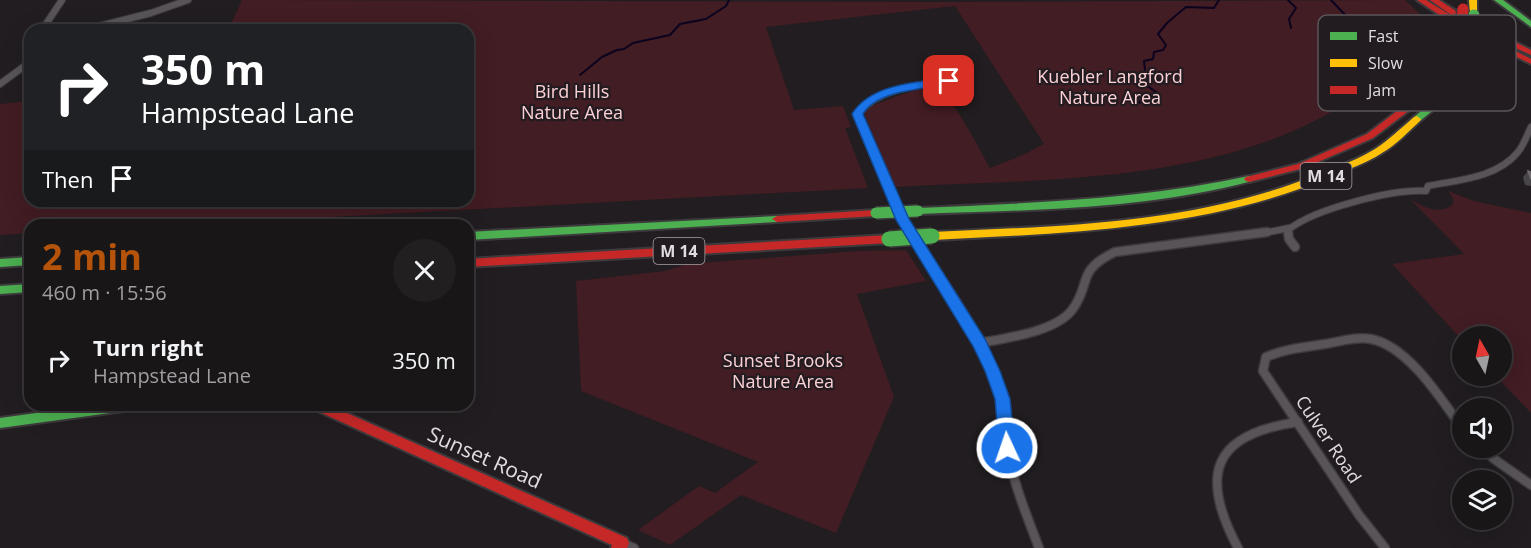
<!DOCTYPE html>
<meta charset="utf-8">
<style>
body{margin:0;font-family:"Open Sans",sans-serif;background:#221f21;color:#f1f3f6;height:100vh;display:flex;flex-direction:column;font-size:22px;white-space:nowrap}
*{box-sizing:border-box;margin:0}
p{font-size:20px;color:#9f9fa2}
.icon{flex:none;width:33px;height:33px;fill:none;stroke:currentColor;stroke-width:2;stroke-linecap:round;stroke-linejoin:round}
.map{position:relative;flex:1;overflow:hidden}
.sheet{position:absolute;left:24px;top:219px;width:450px;height:192px;display:flex;flex-direction:column;background:#191618;border-radius:18px;box-shadow:0 6px 24px #0002,0 0 0 2px #373537}
.sheet>*{flex:none}
.top-card{position:absolute;left:24px;top:24px;width:450px;height:183px;border-radius:18px;box-shadow:0 6px 24px #0002,0 0 0 2px #373537;background:#202124;color:#fff;overflow:hidden}
.needle{width:39px;rotate:351deg}
.controls{position:absolute;left:1452px;top:326px;display:grid;gap:12px}
.controls a{display:grid;place-items:center;width:60px;height:60px;border-radius:50%;background:#191618;box-shadow:0 6px 24px #0002,0 0 0 2px #373537;font-size:30px}
.pin{position:absolute;display:grid;place-items:center;width:51px;height:51px;color:#fff;margin:-26px;border-radius:12px;box-shadow:0 3px 9px #0006}
.me{position:absolute;width:66px;margin:-33px;rotate:357deg;stroke-linejoin:round;filter:drop-shadow(0 0 4px #0008)}
.turn{display:flex;align-items:center;gap:21px;height:126px;padding:0 18px;font-size:27px}
.turn .icon{width:78px;height:78px;stroke-width:2.5}
.turn b{display:block;font-size:42px;line-height:51px}
.then{display:flex;align-items:center;height:57px;padding:0 18px;background:#0003;gap:12px;font-size:22px}
.round{display:grid;place-items:center;flex:none;width:63px;height:63px;border-radius:32px;background:#221f21}
.summary{display:flex;align-items:center;justify-content:space-between;height:102px;padding:0 18px}
h1{font-size:36px;font-weight:700;line-height:45px;color:#b45309}
ul{padding:0;list-style:none}
li{display:flex;align-items:center;gap:18px;height:78px;padding:0 18px}
li div{flex:1}
li b{display:block;font-size:22px}
li em{font-style:normal}
.map>svg:first-child{display:block}
.green{fill:#421d23}
.lines{fill:none;stroke-linecap:round;stroke-linejoin:round}
.stream{stroke:#0c031f;stroke-width:2}
.street-far1-casing{stroke:#3d3a3d;stroke-width:8}
.street-casing{stroke:#3d3a3d;stroke-width:11}
.fast-casing{stroke:#3d3a3d;stroke-width:4}
.slow-casing{stroke:#3d3a3d;stroke-width:4}
.jam-casing{stroke:#3d3a3d;stroke-width:4}
.street-far1{stroke:#585457;stroke-width:6}
.street{stroke:#585457;stroke-width:8}
.fast{fill:#4caf50;fill-rule:evenodd}
.slow{fill:#ffc107;fill-rule:evenodd}
.jam{fill:#c62828;fill-rule:evenodd}
.fast-bridge-far1-casing{stroke:#3d3a3d;stroke-width:14;stroke-linecap:butt}
.fast-bridge-casing{stroke:#3d3a3d;stroke-width:18;stroke-linecap:butt}
.jam-bridge-casing{stroke:#3d3a3d;stroke-width:14;stroke-linecap:butt}
.fast-bridge-far1{stroke:#4caf50;stroke-width:11}
.fast-bridge{stroke:#4caf50;stroke-width:15}
.jam-bridge{stroke:#c62828;stroke-width:11}
.wall{fill:#494649}
.building{fill:#5a5659;stroke:#6f6b6e;stroke-width:1.5}
.route{fill:#1a73e8;stroke:#114b97;stroke-width:1.5}
.labels{text-anchor:middle;dominant-baseline:central;stroke-width:4.5;stroke-linejoin:round;paint-order:stroke}
.shield{fill:#221c21;stroke:#a7a2a6;stroke-width:1.5}
.shield-label{font-size:16px;font-weight:bold;fill:#e0dcdf}
.park-label{font-size:18px;fill:#fcd0d4;stroke:#221c21}
.street-label{font-size:18px;fill:#e0dcdf;stroke:#221c21}
.near-street-label{font-size:21px;fill:#e0dcdf;stroke:#221c21}
.key{fill:#221c21;stroke:#5b565a;stroke-width:1.5}
.key-label{font-size:16px;fill:#e0dcdf}
</style>
<div class="map">
<svg width="1531" height="548" viewBox="0 0 1531 548">
<rect width="100%" height="100%" fill="#211d20"/>
<!-- green -->
<path class="green" d="M242,0L931,2L1405,0L1419,13C1409,49 1386,74 1357,95C1232,185 1042,179 894,187L864,113L868,107C885,102 919,85 935,88C950,90 981,152 990,168L1023,155L1044,144L955,6L766,27L794,110L843,106L851,127L845,128L868,188L183,225H30V233L0,235V104L30,101V201H468V30H228Z
M1448,191L1474,201L1531,213V413L1495,375H1502V336H1462V340L1392,264L1464,254L1409,198C1421,207 1441,216 1453,204V198Z
M906,250L926,281L857,294L894,397L836,533L741,495L670,545L638,530L699,486L715,493L758,462L581,391L576,281L665,271L687,264L858,251Z"/>
<g class="lines">
<!-- stream -->
<path class="stream" d="M1288,0L1296,8L1289,19L1291,28
M1331,0L1349,19
M1145,70L1144,61L1153,59L1154,52L1163,50L1166,45L1158,34L1167,23L1186,7L1214,8L1219,0
M580,75L602,57L617,50L624,49L633,43L670,35L680,24L706,19L726,6L729,0
M1139,103L1144,97L1159,94L1143,83L1167,78L1168,75L1164,72"/>
<defs>
<path id="street-far1" d="M42,30L62,0
M84,30L151,13L188,0
M0,84L30,62
M912,234L903,220L857,114C879,88 917,85 949,81
M1259,234L1289,228
M1288,234V230C1314,209 1392,189 1426,191L1428,186C1458,180 1497,178 1518,152C1524,145 1527,135 1531,127"/>
<path id="street" d="M911,232C943,284 985,337 1002,397C1007,414 1004,434 1008,452C1014,485 1027,516 1039,548
M1288,232L1289,239L1295,247
M980,343C1006,338 1055,332 1072,310C1092,284 1075,271 1115,252L1267,232
M1482,447L1494,459L1531,485
M622,543L634,548
M1238,548C1199,475 1212,434 1298,422
M1385,548L1359,515L1263,371L1266,357C1285,349 1305,347 1325,344C1339,342 1356,336 1371,339C1408,346 1441,399 1462,428"/>
<path id="fast" d="M1494,0H1503L1531,21V27Z
M1467,42H1470L1474,44L1438,106L1420,121H1414V117L1432,102Z
M1249,176L1254,179L1252,181C1144,210 1029,210 918,214L913,211L918,208C1029,203 1140,200 1249,176Z
M777,216L782,219L777,222L468,240V232Z
M30,257V265L0,267V259Z
M30,284V292L0,294V286Z
M94,405H138L136,409L132,410L0,428V418Z"/>
<path id="slow" d="M1469,0H1477V17L1470,15Z
M1417,116L1421,119L1420,121C1408,132 1396,145 1382,153C1365,164 1345,170 1328,178C1203,230 1065,233 932,240L927,236L932,232C1063,226 1198,224 1321,173C1339,166 1359,159 1375,149C1389,140 1401,128 1414,117Z"/>
<path id="jam" d="M1417,0H1426L1468,26L1531,59V64L1462,30Z
M1430,0H1439L1470,20L1531,50V55L1464,24Z
M1457,36H1460L1464,38L1428,96L1373,138L1304,168L1249,182L1246,181L1244,179L1246,177L1298,164L1367,134L1422,92Z
M876,210L881,213L876,216L777,222L772,219L777,216Z
M889,235L894,239L889,243L468,267V259Z
M311,405H329L627,538L629,543L627,548H611L612,545L313,409Z"/>
</defs>
<!-- street-far1 casing -->
<use href="#street-far1" class="street-far1-casing"/>
<!-- street casing -->
<use href="#street" class="street-casing"/>
<!-- fast casing -->
<use href="#fast" class="fast-casing"/>
<!-- slow casing -->
<use href="#slow" class="slow-casing"/>
<!-- jam casing -->
<use href="#jam" class="jam-casing"/>
<!-- street-far1 -->
<use href="#street-far1" class="street-far1"/>
<!-- street -->
<use href="#street" class="street"/>
<!-- fast -->
<use href="#fast" class="fast"/>
<!-- slow -->
<use href="#slow" class="slow"/>
<!-- jam -->
<use href="#jam" class="jam"/>
<defs>
<path id="fast-bridge-far1" d="M1470,44L1474,15
M876,213L918,211"/>
<path id="fast-bridge" d="M889,239L932,236"/>
<path id="jam-bridge" d="M1460,38L1463,9"/>
</defs>
<!-- fast-bridge-far1 casing -->
<use href="#fast-bridge-far1" class="fast-bridge-far1-casing"/>
<!-- fast-bridge casing -->
<use href="#fast-bridge" class="fast-bridge-casing"/>
<!-- jam-bridge casing -->
<use href="#jam-bridge" class="jam-bridge-casing"/>
<!-- fast-bridge-far1 -->
<use href="#fast-bridge-far1" class="fast-bridge-far1"/>
<!-- fast-bridge -->
<use href="#fast-bridge" class="fast-bridge"/>
<!-- jam-bridge -->
<use href="#jam-bridge" class="jam-bridge"/>
</g>
<!-- wall -->
<path class="wall" d="M1528,171L1531,172V186L1525,185L1523,177Z"/>
<!-- building -->
<path class="building" d="M1528,171L1531,172V179Z"/>
<!-- route -->
<path class="route" d="M949,78L953,79V84C927,89 878,89 863,114L909,219L985,339L1000,371L1010,399L1015,448L1013,453L1007,455L1001,453L999,448L995,399L985,371L973,346L896,220L852,114C870,84 917,82 949,78Z"/>
<g class="labels">
<!-- shield labels -->
<g class="shield">
<rect x="1300.5" y="163" width="51" height="26" rx="4.5"/>
<rect x="653.5" y="238" width="51" height="26" rx="4.5"/>
</g>
<g class="shield-label">
<text x="1326" y="176">M 14</text>
<text x="679" y="251">M 14</text>
</g>
<!-- park labels -->
<g class="park-label">
<text x="1110" y="76">Kuebler Langford<tspan x="1110" dy="21">Nature Area</tspan></text>
<text x="572" y="91">Bird Hills<tspan x="572" dy="21">Nature Area</tspan></text>
<text x="783" y="360">Sunset Brooks<tspan x="783" dy="21">Nature Area</tspan></text>
</g>
<!-- street labels -->
<g class="street-label">
<text transform="translate(1329 439) rotate(56)">Culver Road</text>
</g>
<!-- near-street labels -->
<g class="near-street-label">
<text transform="translate(485 457) rotate(24)">Sunset Road</text>
</g>
</g>
<!-- legend -->
<rect x="1318" y="15" width="198" height="96" rx="9" class="key"/>
<rect x="1330" y="32" width="27" height="8" fill="#4caf50"/>
<rect x="1330" y="59" width="27" height="8" fill="#ffc107"/>
<rect x="1330" y="86" width="27" height="8" fill="#c62828"/>
<g class="key-label">
<text x="1368" y="42">Fast</text>
<text x="1368" y="69">Slow</text>
<text x="1368" y="96">Jam</text>
</g>
</svg>
<div class="controls">
<a><svg class="needle" viewBox="-14 -14 28 28"><path d="M0-13l5 13h-10z" fill="#e53935"/><path d="M0 13l5-13h-10z" fill="#9f9fa2"/></svg></a>
<a><svg class="icon" aria-label="sound" viewBox="0 0 24 24"><path d="M4 9h4l5-4v14l-5-4H4zM17 9q2 3 0 6"/></svg></a>
<a><svg class="icon" aria-label="layers" viewBox="0 0 24 24"><path d="M12 4l9 5-9 5-9-5zM3 14l9 5 9-5"/></svg></a>
</div>
<div class="pin" style="left:949px;top:81px;background:#d93025"><svg class="icon" aria-label="arrive" viewBox="0 0 24 24"><path d="M6 21V4h12l-3 4 3 4H6"/></svg></div>
<svg class="me" style="left:1007px;top:448px" viewBox="-20 -20 40 40"><circle r="17" fill="#1a73e8" stroke="#fff" stroke-width="3"/><path d="M0-11L8 9 0 5-8 9z" fill="#fff"/></svg>
<div class="top-card">
<div class="turn"><svg class="icon" aria-label="right" viewBox="0 0 24 24"><path d="M7 20v-9h11M14 6l5 5-5 5"/></svg><div><b>350 m</b>Hampstead Lane</div></div>
<div class="then">Then<svg class="icon" aria-label="arrive" viewBox="0 0 24 24"><path d="M6 21V4h12l-3 4 3 4H6"/></svg></div>
</div>
<section class="sheet">
<div class="summary"><div><h1>2 min</h1><p>460 m · 15:56</p></div><a class="round"><svg class="icon" aria-label="close" viewBox="0 0 24 24"><path d="M6 6l12 12M18 6L6 18"/></svg></a></div>
<ul>
<li><svg class="icon" aria-label="right" viewBox="0 0 24 24"><path d="M7 20v-9h11M14 6l5 5-5 5"/></svg><div><b>Turn right</b><p>Hampstead Lane</p></div><em>350 m</em></li>
</ul>
</section>
</div>
